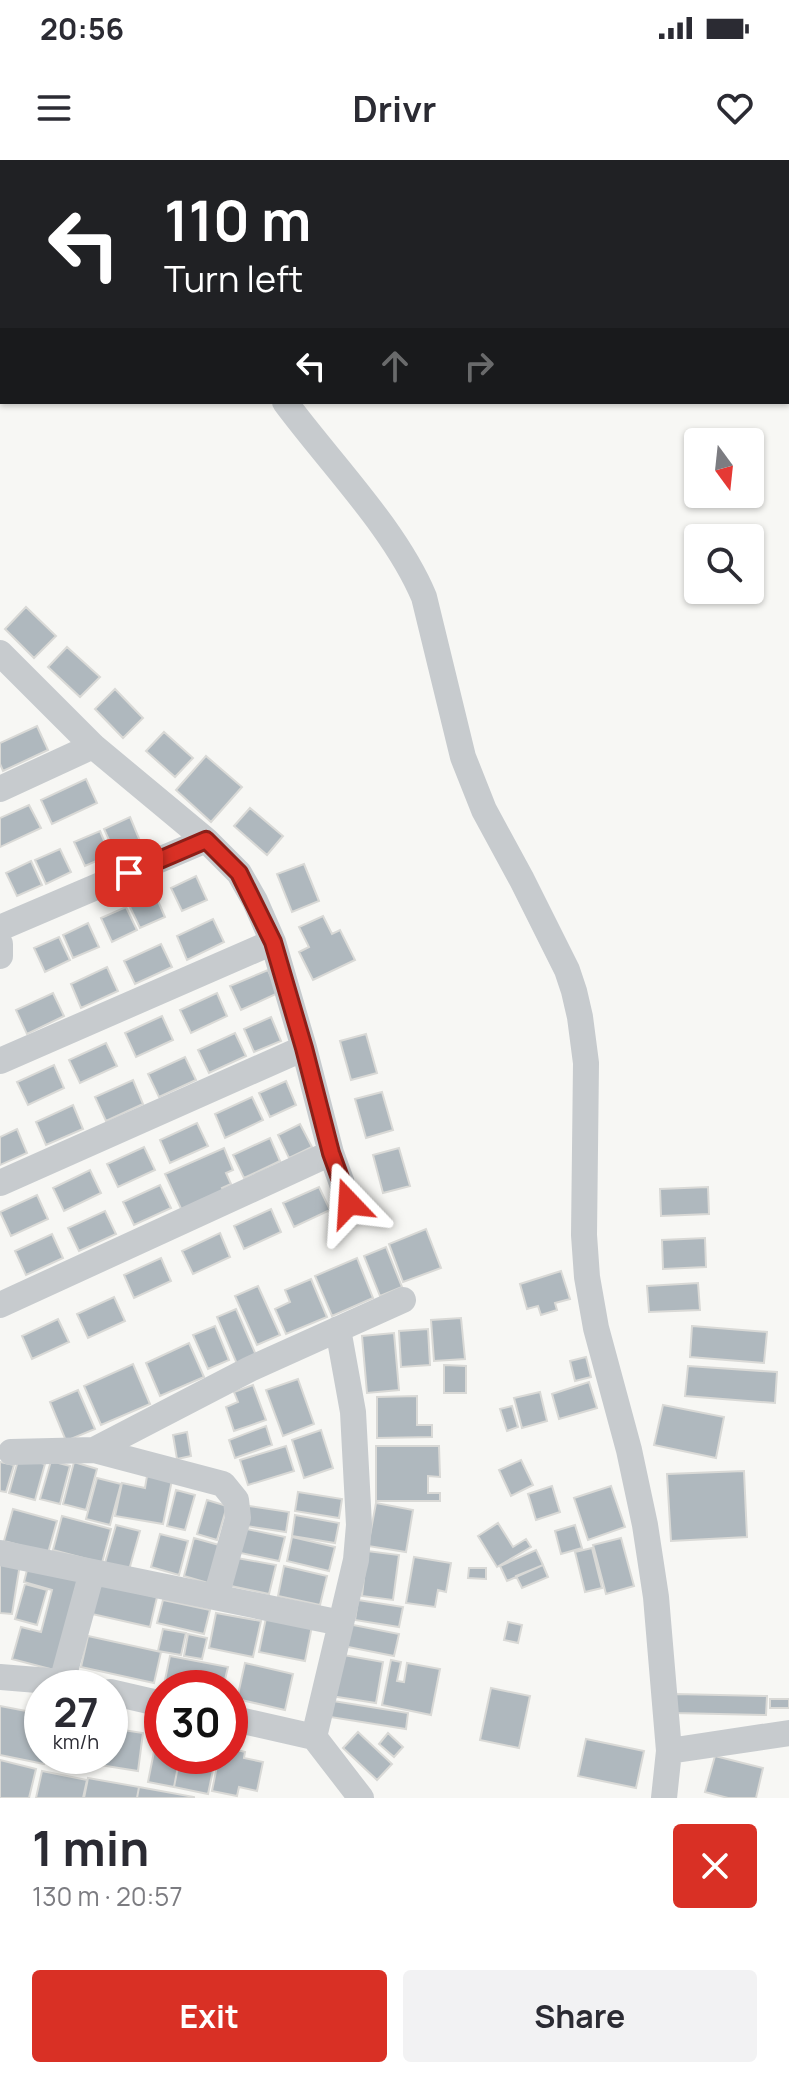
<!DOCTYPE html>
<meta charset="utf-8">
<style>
body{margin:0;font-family:Manrope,sans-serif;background:#f2f2f3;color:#2b2b33;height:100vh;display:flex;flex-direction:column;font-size:30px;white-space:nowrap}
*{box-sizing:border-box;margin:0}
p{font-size:26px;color:#7c7c81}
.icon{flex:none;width:44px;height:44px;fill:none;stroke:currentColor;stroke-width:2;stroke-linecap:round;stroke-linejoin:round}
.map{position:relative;height:1638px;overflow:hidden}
.side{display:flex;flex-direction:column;background:#fff;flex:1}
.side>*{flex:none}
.hud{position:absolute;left:0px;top:0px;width:790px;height:244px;box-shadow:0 2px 6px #0004;background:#202124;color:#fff;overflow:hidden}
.needle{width:52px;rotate:165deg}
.fabs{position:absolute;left:684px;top:268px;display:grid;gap:16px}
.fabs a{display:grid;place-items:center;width:80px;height:80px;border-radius:8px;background:#fff;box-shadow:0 2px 6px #0004;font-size:40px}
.speed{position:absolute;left:24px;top:1510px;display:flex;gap:16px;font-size:40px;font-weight:700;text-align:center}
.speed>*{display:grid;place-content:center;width:104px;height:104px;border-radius:50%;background:#fff;box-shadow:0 2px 6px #0004;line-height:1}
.speed small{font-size:20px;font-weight:400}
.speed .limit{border:12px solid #d22;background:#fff;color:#111}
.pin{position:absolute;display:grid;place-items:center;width:68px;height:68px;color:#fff;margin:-34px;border-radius:16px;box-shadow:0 4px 12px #0006}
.me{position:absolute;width:88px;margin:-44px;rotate:340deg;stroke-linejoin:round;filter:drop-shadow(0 0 6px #0008)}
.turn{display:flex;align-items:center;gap:28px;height:168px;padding:0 32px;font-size:36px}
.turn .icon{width:104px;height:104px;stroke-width:2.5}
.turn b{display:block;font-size:56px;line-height:68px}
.lanes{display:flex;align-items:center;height:76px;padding:0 32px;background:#0003;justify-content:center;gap:40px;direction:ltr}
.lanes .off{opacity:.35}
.round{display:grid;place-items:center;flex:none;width:84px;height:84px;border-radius:8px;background:#f2f2f3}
.head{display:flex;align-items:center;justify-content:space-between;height:136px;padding:0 32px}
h1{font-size:48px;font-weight:700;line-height:60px}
.button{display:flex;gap:16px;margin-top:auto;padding:16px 32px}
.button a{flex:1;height:92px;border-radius:8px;background:#d93025;color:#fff;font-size:32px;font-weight:700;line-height:92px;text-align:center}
.button a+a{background:#f2f2f3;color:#2b2b33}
.status{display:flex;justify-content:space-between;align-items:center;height:56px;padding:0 40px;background:#fff;direction:ltr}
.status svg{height:22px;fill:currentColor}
header{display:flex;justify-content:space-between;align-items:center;height:104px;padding:0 32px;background:#fff;font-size:36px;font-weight:700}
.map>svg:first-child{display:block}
.building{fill:#afb8be;stroke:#d9d9d6;stroke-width:2}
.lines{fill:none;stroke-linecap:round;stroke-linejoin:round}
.street{stroke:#c7cbce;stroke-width:26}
.route-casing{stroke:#8d1f18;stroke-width:20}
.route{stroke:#d93025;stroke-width:14}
</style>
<div class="status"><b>20:56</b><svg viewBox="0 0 49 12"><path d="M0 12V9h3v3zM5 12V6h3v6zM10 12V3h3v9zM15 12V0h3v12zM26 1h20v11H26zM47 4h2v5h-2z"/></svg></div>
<header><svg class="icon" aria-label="menu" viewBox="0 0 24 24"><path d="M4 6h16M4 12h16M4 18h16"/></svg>Drivr<svg class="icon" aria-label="heart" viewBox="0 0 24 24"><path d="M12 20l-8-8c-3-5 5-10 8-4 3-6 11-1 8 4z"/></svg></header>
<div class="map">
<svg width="789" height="1638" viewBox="0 0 789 1638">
<rect width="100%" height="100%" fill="#f7f7f4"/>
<!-- building -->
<path class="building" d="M26,447L56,476L34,498L5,469Z
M67,487L100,517L80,537L48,507Z
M115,529L143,558L123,578L95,549Z
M37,566L48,590L3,611L0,604V583Z
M164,572L193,598L175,617L146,591Z
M206,596L242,627L211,662L176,630Z
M86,619L97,643L52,664L41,640Z
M29,645L41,668L0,687V658Z
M250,648L283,676L267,695L234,666Z
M130,657L140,681L115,693L104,669Z
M100,671L110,695L85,706L74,682Z
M60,689L71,712L46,724L35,700Z
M31,701L42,725L17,736L6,713Z
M304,704L319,741L292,752L277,714Z
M196,716L207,740L182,751L171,728Z
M155,734L165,757L140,768L129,745Z
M126,747L137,770L112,782L101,758Z
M323,756L332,774L340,770L355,800L313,820L299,792L309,787L299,767Z
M213,759L224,782L187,800L177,776Z
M88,763L99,787L73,798L63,775Z
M59,777L70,800L45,812L34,788Z
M161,784L172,807L135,824L124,801Z
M107,807L118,831L81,848L71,824Z
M268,810L278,833L241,850L230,826Z
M53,833L64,856L27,874L16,850Z
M217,833L227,856L191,873L180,850Z
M162,856L173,880L136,897L125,873Z
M271,857L281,881L254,892L244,869Z
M235,873L246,896L209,913L198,890Z
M366,874L377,913L351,920L340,881Z
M106,883L117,906L80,923L69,900Z
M185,897L196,920L159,937L148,914Z
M54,905L64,928L28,945L17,922Z
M133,920L143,944L106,961L95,937Z
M286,921L296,945L270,957L259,933Z
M382,932L393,970L366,978L355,939Z
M252,937L263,960L225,978L215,954Z
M73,945L83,969L46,985L36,962Z
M197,963L208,986L170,1003L160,980Z
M300,964L312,987L289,998L278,975Z
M17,969L27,993L0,1005V977Z
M270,978L280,1001L244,1018L233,995Z
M144,987L155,1010L118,1027L107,1004Z
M224,988L233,1010L226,1013L231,1024L222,1028L225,1034L183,1053L165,1014Z
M399,988L410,1026L383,1033L373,995Z
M90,1010L101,1033L64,1051L53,1028Z
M160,1025L171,1048L134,1065L123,1042Z
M319,1027L330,1050L294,1067L283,1043Z
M708,1027L709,1054L661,1056L660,1029Z
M37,1035L48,1059L11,1076L0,1052Z
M271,1049L281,1072L244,1089L234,1066Z
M105,1051L116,1074L79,1091L68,1068Z
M426,1069L441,1108L403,1122L389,1084Z
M220,1073L230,1097L193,1114L182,1091Z
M52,1074L63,1098L26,1115L15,1091Z
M705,1078L706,1107L663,1109L662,1080Z
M386,1087L402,1127L380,1136L364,1096Z
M161,1098L171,1121L134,1138L124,1115Z
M357,1098L373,1138L332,1156L315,1116Z
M561,1111L570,1139L555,1143L557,1150L541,1155L538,1146L527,1149L520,1124Z
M311,1119L327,1157L286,1174L275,1149L290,1142L285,1130Z
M698,1123L700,1150L649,1152L647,1126Z
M258,1126L280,1175L257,1185L235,1136Z
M114,1137L125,1161L88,1178L77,1154Z
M236,1149L256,1195L237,1204L217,1157Z
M461,1158L465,1199L434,1201L431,1160Z
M58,1159L69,1182L32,1199L22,1176Z
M215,1166L229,1200L208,1209L193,1175Z
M692,1166L767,1172L764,1203L690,1197Z
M428,1169L430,1205L401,1207L399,1171Z
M394,1173L399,1230L367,1233L362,1176Z
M189,1183L204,1217L160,1236L146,1203Z
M586,1197L591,1217L575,1221L570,1201Z
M133,1204L150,1244L101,1265L84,1226Z
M444,1205L466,1206V1233H444Z
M688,1206L777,1212L775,1243L685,1236Z
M298,1219L314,1264L283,1276L266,1230Z
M589,1222L597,1248L559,1259L552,1234Z
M253,1225L266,1260L234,1271L226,1247L238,1242L234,1232Z
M78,1230L95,1269L66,1281L50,1242Z
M540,1232L547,1261L522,1268L514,1238Z
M417,1236V1265H432V1277L377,1278V1237Z
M663,1245L724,1257L716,1298L654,1285Z
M512,1246L518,1267L507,1271L500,1249Z
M266,1266L272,1285L235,1298L229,1280Z
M321,1270L333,1308L304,1318L292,1280Z
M187,1272L191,1296L177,1299L173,1275Z
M286,1286L294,1311L248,1325L240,1300Z
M376,1286H439L440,1317L428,1316V1333H440V1341H376Z
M19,1297L45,1304L35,1340L9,1333Z
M521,1300L533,1325L511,1336L499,1310Z
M51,1301L70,1306L60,1344L40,1339Z
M0,1302L14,1305L6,1332L0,1331Z
M74,1302L97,1309L86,1350L63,1344Z
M744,1311L747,1377L671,1381L667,1314Z
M147,1316L172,1320L163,1364L115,1356L122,1323L145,1328Z
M97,1318L121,1324L110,1365L86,1359Z
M552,1326L560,1352L536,1360L528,1334Z
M611,1326L625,1367L588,1380L574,1338Z
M176,1330L195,1335L185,1370L167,1366Z
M298,1332L342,1339L339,1358L295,1351Z
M207,1340L227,1346L217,1380L197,1374Z
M376,1343L413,1350L406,1392L368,1386Z
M249,1346L289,1352L286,1372L246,1366Z
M13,1349L57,1361L48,1393L4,1381Z
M295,1355L339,1363L335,1383L292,1376Z
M62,1356L111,1369L102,1403L53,1390Z
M498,1363L513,1387L526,1379L531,1387L497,1407L478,1376Z
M116,1365L140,1371L129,1410L105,1403Z
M575,1365L582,1388L561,1394L555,1371Z
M242,1368L285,1377L279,1401L236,1392Z
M160,1374L188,1381L179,1415L151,1407Z
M292,1377L335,1387L329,1411L287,1401Z
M194,1378L219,1385L208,1423L184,1416Z
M621,1378L634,1426L606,1434L593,1385Z
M592,1388L602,1428L585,1432L575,1392Z
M536,1390L543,1405L507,1421L500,1406Z
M367,1391L399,1395L393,1440L362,1436Z
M414,1397L451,1403L446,1432L438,1430L435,1447L406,1443Z
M237,1398L276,1405L269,1434L231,1426Z
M0,1401L20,1404L12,1454L0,1453Z
M543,1405L548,1417L522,1428L516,1416Z
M28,1406L78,1420L54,1510L12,1499L21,1467L41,1472L52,1430L24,1422Z
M284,1406L327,1416L320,1445L278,1436Z
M469,1408H486V1419L468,1418Z
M25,1424L47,1430L37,1465L15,1459Z
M99,1424L157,1437L150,1467L92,1454Z
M163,1440L210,1450L204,1474L157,1463Z
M358,1440L403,1447L399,1467L355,1460Z
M216,1453L261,1461L253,1497L209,1488Z
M266,1458L312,1466L305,1501L259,1492Z
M508,1462L522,1465L518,1483L504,1480Z
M343,1463L399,1474L394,1496L338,1485Z
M163,1469L186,1473L181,1495L158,1491Z
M188,1474L207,1478L202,1499L184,1496Z
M88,1476L161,1492L154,1523L81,1507Z
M338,1494L383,1502L376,1543L331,1536Z
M170,1496L228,1507L223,1528H207L165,1520Z
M391,1500L401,1502L397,1521L404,1522L407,1503L440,1509L431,1555L382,1545Z
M245,1503L293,1514L285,1550L237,1539Z
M491,1528L530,1536L519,1588L480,1580Z
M675,1534L767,1536L766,1555L674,1553Z
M770,1539H789V1548H770Z
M327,1540L408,1553L406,1569L324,1556Z
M0,1546L42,1554V1596H46L44,1604L0,1595Z
M160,1561L162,1562V1596H180L174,1627L148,1622Z
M110,1568L143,1573L138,1611L87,1603L88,1596H110Z
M358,1572L392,1604L377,1620L343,1588Z
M388,1573L403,1587L394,1597L379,1584Z
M586,1579L644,1591L636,1628L578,1616Z
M230,1588L245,1592L244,1598L263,1602L257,1631L239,1627L237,1636L212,1631L219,1596H230Z
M180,1596H216L208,1634L174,1627Z
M715,1596L763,1608L756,1638H728L705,1632Z
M0,1600L36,1609L29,1638H0Z
M42,1611L87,1620L83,1638H36Z
M88,1618L139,1627L137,1638H84Z
M139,1627L194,1637V1638H137Z"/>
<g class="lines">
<!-- street -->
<path class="street" d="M115,0L116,2
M285,242C330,303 395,368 424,437L463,597L484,650L522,720L567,810L574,831L580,857L586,903L584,1075L587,1117L596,1168L629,1290L645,1365L656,1437L669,1591L664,1638
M0,493L93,586L206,680L239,713L255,741L273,782L304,888L331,993L349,1043
M0,629L93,586
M0,768L206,680
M0,784V796
M0,901L273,782
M0,1023L304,888
M0,1145L331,993
M94,1290L250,1209L403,1140
M11,1292L94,1290L223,1324L236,1340L238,1358L216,1437
M0,1393L341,1463
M0,1517L62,1522L90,1528
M62,1522L92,1412
M110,1532L162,1544
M230,1558L314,1577L361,1638
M314,1577L356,1400L359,1365L353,1252L338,1169
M669,1591L789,1573"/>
</g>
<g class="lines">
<defs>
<path id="route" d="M129,713L206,680L239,713L273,782L304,888L331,993L349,1043"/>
</defs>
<!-- route casing -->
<use href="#route" class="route-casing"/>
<!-- route -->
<use href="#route" class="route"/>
</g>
</svg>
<div class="fabs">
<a><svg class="needle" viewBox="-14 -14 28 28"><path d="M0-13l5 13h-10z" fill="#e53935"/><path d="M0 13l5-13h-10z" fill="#7c7c81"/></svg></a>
<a><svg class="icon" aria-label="search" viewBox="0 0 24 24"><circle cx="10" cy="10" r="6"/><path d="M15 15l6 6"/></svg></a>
</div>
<div class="speed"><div>27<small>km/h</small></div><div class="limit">30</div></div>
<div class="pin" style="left:129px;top:713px;background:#d93025"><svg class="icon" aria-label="arrive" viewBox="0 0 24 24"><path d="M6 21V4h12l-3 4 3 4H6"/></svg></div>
<svg class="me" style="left:349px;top:1043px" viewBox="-20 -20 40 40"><path d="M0-17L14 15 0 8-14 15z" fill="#d93025" stroke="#fff" stroke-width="4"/></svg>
<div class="hud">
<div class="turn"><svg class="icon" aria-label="left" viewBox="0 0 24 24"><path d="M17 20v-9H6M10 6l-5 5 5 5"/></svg><div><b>110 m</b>Turn left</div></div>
<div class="lanes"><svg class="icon" aria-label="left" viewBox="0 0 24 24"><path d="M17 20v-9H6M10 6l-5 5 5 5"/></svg><svg class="icon off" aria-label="ahead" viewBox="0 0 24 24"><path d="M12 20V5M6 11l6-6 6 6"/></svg><svg class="icon off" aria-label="right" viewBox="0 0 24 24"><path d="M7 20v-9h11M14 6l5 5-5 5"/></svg></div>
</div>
</div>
<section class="side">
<div class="head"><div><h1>1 min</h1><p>130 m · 20:57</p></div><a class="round" style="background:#d93025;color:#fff"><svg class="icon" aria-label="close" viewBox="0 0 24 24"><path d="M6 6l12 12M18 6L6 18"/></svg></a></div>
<div class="button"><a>Exit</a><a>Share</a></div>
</section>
